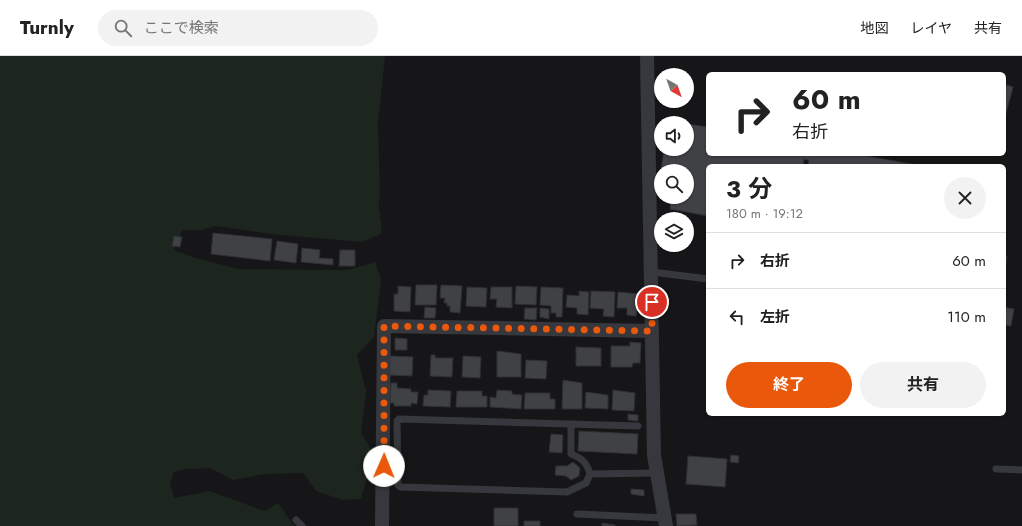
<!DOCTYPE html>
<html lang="ja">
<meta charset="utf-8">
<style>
body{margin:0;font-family:Jost,"Noto Sans JP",sans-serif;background:#f2f2f2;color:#222;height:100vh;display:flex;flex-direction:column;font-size:15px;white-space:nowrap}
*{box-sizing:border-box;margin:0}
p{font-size:13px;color:#767676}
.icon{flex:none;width:22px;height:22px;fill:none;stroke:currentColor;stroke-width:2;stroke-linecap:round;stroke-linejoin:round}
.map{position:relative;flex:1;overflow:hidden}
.drawer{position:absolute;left:706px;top:108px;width:300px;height:252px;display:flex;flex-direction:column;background:#fff;border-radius:6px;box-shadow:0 1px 3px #0004}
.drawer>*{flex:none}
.banner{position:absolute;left:706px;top:16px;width:300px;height:84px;border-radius:6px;box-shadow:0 1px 3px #0004;background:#fff;color:#222;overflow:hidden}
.needle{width:26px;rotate:140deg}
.controls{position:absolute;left:654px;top:12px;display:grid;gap:8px}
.controls a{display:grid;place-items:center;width:40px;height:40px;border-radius:50%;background:#fff;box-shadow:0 1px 3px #0004;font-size:20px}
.pin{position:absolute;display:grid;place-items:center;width:34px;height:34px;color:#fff;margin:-17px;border:2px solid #fff;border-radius:50%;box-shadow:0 1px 4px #0007}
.me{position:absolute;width:44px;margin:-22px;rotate:1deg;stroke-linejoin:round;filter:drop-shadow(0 0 3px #0008)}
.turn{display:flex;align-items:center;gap:14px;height:84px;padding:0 20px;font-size:18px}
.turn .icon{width:52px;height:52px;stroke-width:2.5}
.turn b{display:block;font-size:28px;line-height:34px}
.round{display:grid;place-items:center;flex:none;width:42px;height:42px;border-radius:21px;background:#f2f2f2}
.overview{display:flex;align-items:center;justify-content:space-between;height:68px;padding:0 20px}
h1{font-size:24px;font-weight:700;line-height:30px}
.primary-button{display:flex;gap:8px;margin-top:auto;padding:8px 20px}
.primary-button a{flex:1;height:46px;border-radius:24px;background:#ea580c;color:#fff;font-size:16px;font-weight:700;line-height:46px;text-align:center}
.primary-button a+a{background:#f2f2f2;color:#222}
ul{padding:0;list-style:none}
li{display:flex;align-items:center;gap:12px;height:56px;padding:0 20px;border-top:1px solid #e0e0e0}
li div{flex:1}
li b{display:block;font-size:15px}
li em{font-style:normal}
header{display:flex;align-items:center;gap:24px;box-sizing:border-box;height:56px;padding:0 20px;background:#fff;border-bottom:1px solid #e0e0e0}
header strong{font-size:19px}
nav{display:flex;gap:22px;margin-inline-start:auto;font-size:14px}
.search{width:280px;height:36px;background:#f2f2f2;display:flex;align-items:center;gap:10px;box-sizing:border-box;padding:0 14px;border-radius:22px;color:#767676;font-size:15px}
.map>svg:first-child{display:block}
.green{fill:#1d261e}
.building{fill:#3f4145;stroke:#2f3034}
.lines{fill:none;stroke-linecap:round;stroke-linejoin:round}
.lane{stroke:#36383d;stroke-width:7}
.street{stroke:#36383d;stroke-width:14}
.route{stroke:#ea580c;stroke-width:7;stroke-dasharray:0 12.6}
</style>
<header>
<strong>Turnly</strong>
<div class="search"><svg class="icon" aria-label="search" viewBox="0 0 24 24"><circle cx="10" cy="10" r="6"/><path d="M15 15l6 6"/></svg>ここで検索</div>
<nav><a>地図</a><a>レイヤ</a><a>共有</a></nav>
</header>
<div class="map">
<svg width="1022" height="470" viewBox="0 0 1022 470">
<rect width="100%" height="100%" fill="#161618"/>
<!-- green -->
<path class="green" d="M0,0H385L378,66L380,139C376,155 383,162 381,178L363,186L271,178L216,170L201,174H182L174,194L192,201L238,213L348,214L375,206L381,223L374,281L357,299L366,335L361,376L374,399L361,443L343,444L316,435L303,417L265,418L233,424L210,412L185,413L174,416L170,427L174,442L210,435L264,455L278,447L294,470H0Z"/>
<!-- building -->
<path class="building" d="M1004,28L1013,31L1004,65Z
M687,68L708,71V98H856L922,110H808L809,104L804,103L803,110H708V160L670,153L671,145L661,142V128V141H687V115H661L664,93H687Z
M687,167H691L689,187H687Z
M213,177L272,183L270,205L211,198Z
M174,180L182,181L180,191L172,190Z
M277,185L298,188L296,207L274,204Z
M302,192L320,194L319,202L333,203V209L301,206Z
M340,194H355V210H339Z
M1004,200H1007L1004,219Z
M416,229H437L436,249H415Z
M441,229L462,230L460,257L450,256V250H447V247H444L445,242H440Z
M398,230L411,231L410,256L394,255V238H398Z
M516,230L537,231L536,249L515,248Z
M467,231L487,232L486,251L466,250Z
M491,231H512V252L496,251L497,243H490Z
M541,231L563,232L562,261H556V257H551V250L540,249Z
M579,235L589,236L588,259L577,258V252L566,251L567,239L579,240Z
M591,235L615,236L614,261L603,260L604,253L590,252Z
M618,236L639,238L636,260L627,259V252H617Z
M425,251L436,252L435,262H424Z
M1004,251L1014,253L1011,270L1004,269Z
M525,252H537L536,264L524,263Z
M540,252L549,253V263L540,261Z
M395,282L407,283V294H395Z
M630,286L641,287L640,307H633L632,311H611V290H630Z
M576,291L601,292V310H576Z
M497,295L521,298V321H497Z
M431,299H435V302H453L452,321L430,320Z
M390,300L413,301L412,320L389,319Z
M463,300L481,301L480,322L462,321Z
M526,304L547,305L546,323L525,322Z
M563,324L582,327V353H562Z
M391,327H397V332L411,333V336H418L417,348L411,347V350H394V347H390Z
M428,334L451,335L450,351L423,350L424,339H428Z
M497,334L512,335V338L522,339L521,353L490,351V341L496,342Z
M613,334L635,337L634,355L612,354Z
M457,335H482V340H487V351H456Z
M586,336L608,339V353L585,352Z
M525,337H550V343H555V353H524Z
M628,358L638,359V365L628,364Z
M579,375L638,378L637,398L578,395Z
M551,378L563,379L562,397L549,396Z
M731,399L739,400L738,407L730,406Z
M688,400L727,403L725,431L686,428Z
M573,406L580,412L579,420L571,424L566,420L555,419L556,410H567Z
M631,433L644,434V440L631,438Z
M494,452H518V470H494Z
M676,458H696L697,469L677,470Z
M524,465H540V470H524Z
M602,467L615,469V470H602Z"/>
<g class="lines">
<!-- lane -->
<path class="lane" d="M652,216L708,223
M571,368V398C582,402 587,407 590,418
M638,370L399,363L397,365L398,429L401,431L567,436L586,427L590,418L657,417
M996,413L1022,414
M577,458L665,462
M296,464L302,470"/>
<!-- street -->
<path class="street" d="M647,0L654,399L666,470
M382,470L384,270L652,275"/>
</g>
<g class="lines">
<!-- route -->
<path class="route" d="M384,410V270L652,275V246"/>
</g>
</svg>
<div class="controls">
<a><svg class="needle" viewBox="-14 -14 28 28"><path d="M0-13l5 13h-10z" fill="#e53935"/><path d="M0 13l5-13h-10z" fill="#767676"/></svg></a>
<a><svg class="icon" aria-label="sound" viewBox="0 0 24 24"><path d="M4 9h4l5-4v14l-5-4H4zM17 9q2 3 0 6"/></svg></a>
<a><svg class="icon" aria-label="search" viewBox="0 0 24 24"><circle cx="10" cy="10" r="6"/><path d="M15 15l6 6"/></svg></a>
<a><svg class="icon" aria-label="layers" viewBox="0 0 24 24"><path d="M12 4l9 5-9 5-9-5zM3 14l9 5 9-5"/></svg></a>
</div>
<div class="pin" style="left:652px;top:246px;background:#d93025"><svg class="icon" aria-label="arrive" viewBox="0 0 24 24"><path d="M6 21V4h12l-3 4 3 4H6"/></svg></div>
<svg class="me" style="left:384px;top:410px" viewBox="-20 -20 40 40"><circle r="19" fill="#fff"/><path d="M0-13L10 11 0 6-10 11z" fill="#ea580c"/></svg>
<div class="banner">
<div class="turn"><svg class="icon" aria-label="right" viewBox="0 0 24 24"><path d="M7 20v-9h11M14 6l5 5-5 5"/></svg><div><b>60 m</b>右折</div></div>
</div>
<section class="drawer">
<div class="overview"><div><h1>3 分</h1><p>180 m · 19:12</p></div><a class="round"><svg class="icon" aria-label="close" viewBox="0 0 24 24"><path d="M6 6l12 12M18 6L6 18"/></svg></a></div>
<ul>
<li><svg class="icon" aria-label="right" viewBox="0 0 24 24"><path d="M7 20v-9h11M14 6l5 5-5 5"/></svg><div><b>右折</b></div><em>60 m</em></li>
<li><svg class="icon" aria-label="left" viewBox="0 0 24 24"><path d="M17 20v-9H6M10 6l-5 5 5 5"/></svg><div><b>左折</b></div><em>110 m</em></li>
</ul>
<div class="primary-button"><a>終了</a><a>共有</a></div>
</section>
</div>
